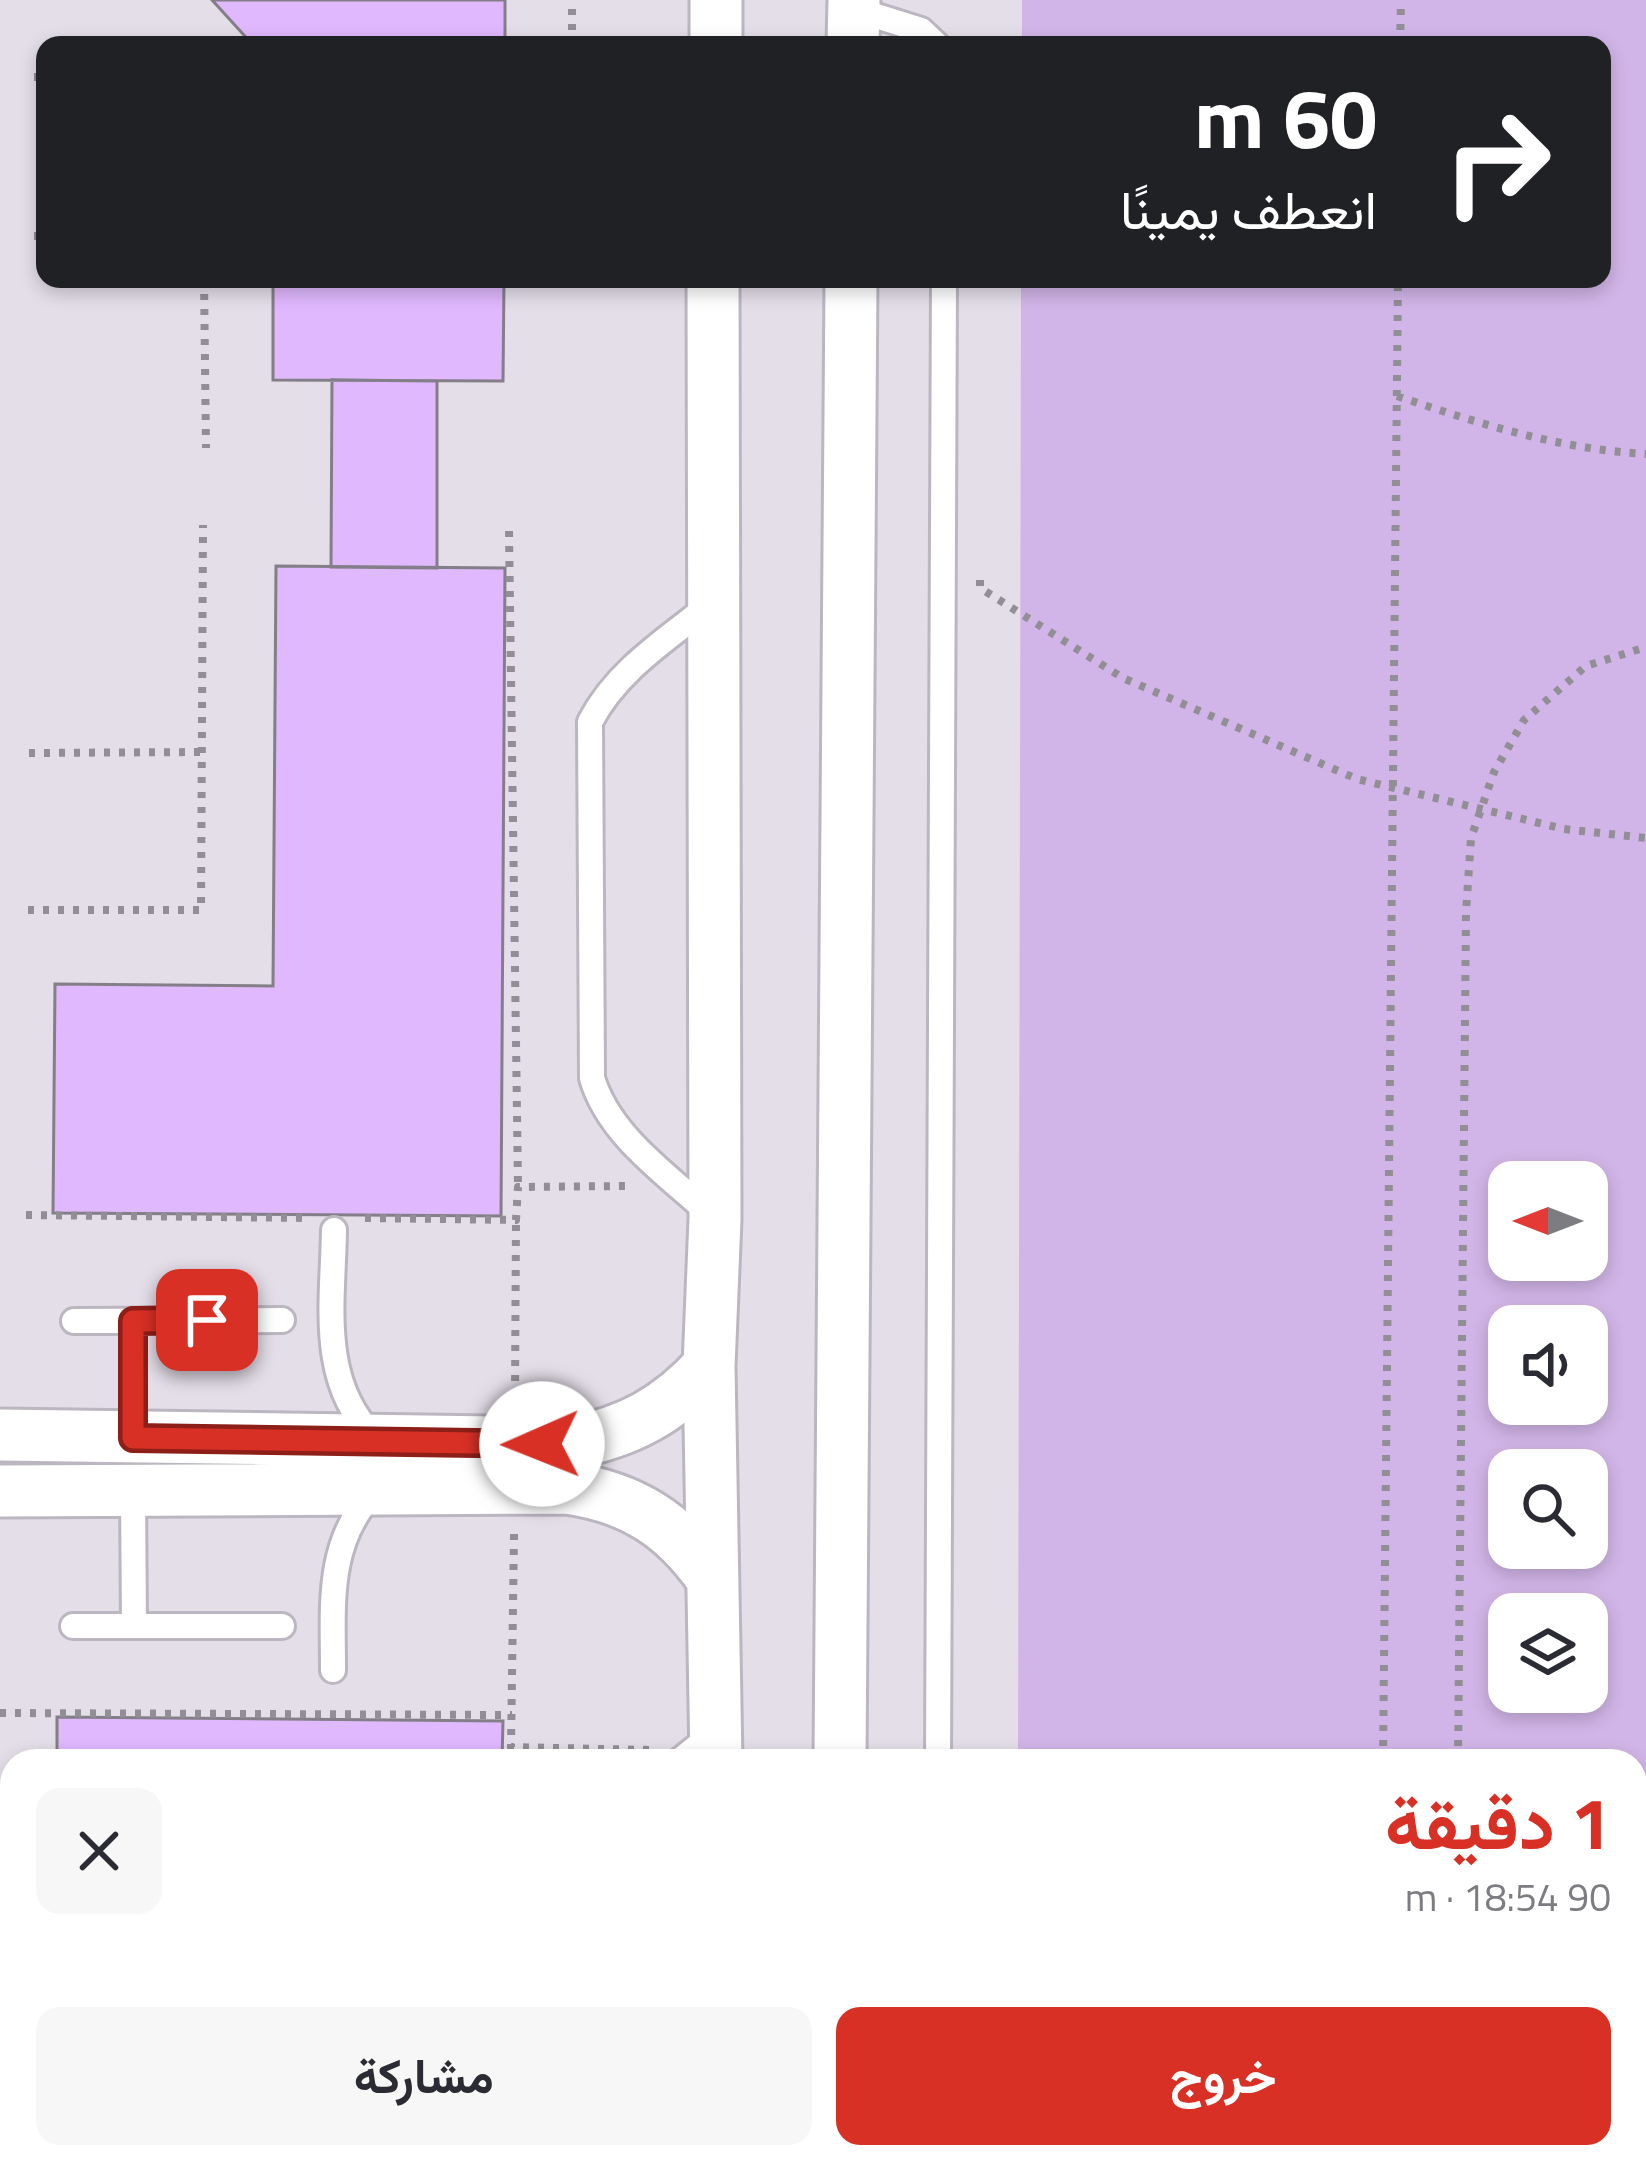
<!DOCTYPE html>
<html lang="ar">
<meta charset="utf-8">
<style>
body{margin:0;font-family:"Titillium Web",Vazirmatn,sans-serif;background:#f7f7f7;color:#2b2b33;direction:rtl;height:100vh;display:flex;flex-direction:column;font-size:45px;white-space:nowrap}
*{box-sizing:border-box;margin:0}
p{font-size:39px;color:#7c7c81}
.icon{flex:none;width:66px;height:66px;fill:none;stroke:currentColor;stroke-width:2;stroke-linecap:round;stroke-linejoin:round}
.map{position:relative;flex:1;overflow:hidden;direction:ltr}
.drawer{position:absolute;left:0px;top:1749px;width:1647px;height:420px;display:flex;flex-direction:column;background:#fff;border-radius:36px 36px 0 0;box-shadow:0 6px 18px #0003;direction:rtl}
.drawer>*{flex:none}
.banner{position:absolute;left:36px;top:36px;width:1575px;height:252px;border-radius:24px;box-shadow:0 6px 18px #0003;direction:rtl;background:#202124;color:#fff;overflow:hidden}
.needle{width:78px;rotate:270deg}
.tools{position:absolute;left:1488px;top:1161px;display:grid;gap:24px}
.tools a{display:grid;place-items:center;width:120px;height:120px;border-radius:24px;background:#fff;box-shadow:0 6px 18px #0003;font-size:60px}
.pin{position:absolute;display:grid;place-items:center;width:102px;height:102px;color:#fff;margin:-51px;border-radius:24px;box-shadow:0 6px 18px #0006}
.me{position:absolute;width:132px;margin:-66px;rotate:269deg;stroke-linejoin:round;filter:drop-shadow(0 0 9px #0008)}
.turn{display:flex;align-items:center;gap:42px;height:252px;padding:0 36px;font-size:54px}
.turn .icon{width:156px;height:156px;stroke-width:2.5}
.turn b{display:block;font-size:84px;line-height:102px}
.round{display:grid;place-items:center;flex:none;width:126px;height:126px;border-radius:24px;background:#f7f7f7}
.summary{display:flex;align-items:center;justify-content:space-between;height:204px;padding:0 36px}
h1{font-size:72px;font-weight:700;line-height:90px;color:#d93025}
.action{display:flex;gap:24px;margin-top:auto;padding:24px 36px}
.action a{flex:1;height:138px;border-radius:24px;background:#d93025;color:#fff;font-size:48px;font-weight:700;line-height:138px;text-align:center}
.action a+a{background:#f7f7f7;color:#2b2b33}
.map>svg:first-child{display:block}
.green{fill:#d1b5e8;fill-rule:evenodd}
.building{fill:#dfb8fd;stroke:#837e88;stroke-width:3}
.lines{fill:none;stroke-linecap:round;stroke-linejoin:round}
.lane-casing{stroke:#bbb6c0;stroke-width:30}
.street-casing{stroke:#bbb6c0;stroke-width:57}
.path{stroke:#928e95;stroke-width:8;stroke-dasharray:6 9;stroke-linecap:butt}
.lane{stroke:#fff;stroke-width:24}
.street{stroke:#fff;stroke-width:51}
.route-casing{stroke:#8d1f18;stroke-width:30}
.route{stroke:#d93025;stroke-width:21}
</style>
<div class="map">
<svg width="1646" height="2169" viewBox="0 0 1646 2169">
<rect width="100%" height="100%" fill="#e4dee8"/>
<!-- green -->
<path class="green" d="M1022,0H1646V2169H1017V2157H1635V1761H1018L1021,279H1602V45H1022ZM1509,1182H1587V1260H1509ZM1509,1326H1587V1404H1509ZM1509,1470H1587V1548H1509ZM1509,1614H1587V1692H1509Z"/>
<!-- building -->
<path class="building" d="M212,0H505V45H253Z
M273,279H504L503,381L273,380Z
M332,380L437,381V568L331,567Z
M276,566L505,568L501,1216L53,1213L55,984L273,986Z
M57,1717L503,1721L502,1761H57Z
M269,2157H499V2169H269Z"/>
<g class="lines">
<defs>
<path id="lane" d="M854,9L921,30L937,45
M711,1215C668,1175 609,1136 592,1078L590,722C616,671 667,639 711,604
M334,1230C333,1302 318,1381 374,1437
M74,1321L282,1320
M133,1321V1438
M133,1490L134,1626
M73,1626H282
M333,1670C333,1606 326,1542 374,1492
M679,1761L714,1733
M938,1761L944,279
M584,2169L585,2157
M937,2169V2157"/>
<path id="street" d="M716,45V0
M853,45L854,0
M713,279L715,1219L709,1366L716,1761
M0,1435L570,1443C629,1432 669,1410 709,1366
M0,1491L567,1488C631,1497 674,1524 711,1577
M840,1761L851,279
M716,2157V2169
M836,2169L837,2157"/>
</defs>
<!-- lane casing -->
<use href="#lane" class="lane-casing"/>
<!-- street casing -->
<use href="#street" class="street-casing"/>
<!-- path -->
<path class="path" d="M572,45V0
M1400,45L1401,0
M34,77H45
M34,236H45
M204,279L206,448
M1397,396C1480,424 1559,449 1646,454
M509,531L518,1187
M980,580V588L1123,678L1357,779L1564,829L1646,838
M29,753L202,752
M28,910H201L203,525
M26,1215L308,1218
M365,1218L516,1220L518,1187L631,1186
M515,1396L516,1220
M514,1534L511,1747L649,1750
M0,1713L512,1715
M1383,1761L1398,279
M1458,1761L1466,912L1471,838L1494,772L1524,720L1586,666L1646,647
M197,2157L198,2169
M1381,2157V2169
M1459,2157V2169
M1565,2157L1578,2169"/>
<!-- lane -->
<use href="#lane" class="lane"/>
<!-- street -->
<use href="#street" class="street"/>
</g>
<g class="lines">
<defs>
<path id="route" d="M207,1320L133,1321V1438L542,1444"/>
</defs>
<!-- route casing -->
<use href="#route" class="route-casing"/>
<!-- route -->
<use href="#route" class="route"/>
</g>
</svg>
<div class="tools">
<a><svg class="needle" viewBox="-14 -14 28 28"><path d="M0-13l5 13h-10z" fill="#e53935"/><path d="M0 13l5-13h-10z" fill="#7c7c81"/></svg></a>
<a><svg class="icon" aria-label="sound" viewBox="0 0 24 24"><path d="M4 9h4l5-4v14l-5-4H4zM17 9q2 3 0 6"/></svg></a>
<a><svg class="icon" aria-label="search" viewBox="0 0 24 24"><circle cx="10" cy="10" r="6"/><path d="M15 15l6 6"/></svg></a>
<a><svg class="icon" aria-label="layers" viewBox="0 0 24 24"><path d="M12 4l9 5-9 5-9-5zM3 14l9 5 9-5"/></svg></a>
</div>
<div class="pin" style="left:207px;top:1320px;background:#d93025"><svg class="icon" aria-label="arrive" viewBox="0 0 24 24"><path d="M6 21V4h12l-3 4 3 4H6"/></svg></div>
<svg class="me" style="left:542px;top:1444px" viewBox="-20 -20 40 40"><circle r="19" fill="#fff"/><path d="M0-13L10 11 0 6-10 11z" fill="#d93025"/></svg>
<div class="banner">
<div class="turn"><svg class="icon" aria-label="right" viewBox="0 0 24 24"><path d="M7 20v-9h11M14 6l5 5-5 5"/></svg><div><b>60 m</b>انعطف يمينًا</div></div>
</div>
<section class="drawer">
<div class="summary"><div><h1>1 دقيقة</h1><p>90 m · 18:54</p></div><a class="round"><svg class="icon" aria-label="close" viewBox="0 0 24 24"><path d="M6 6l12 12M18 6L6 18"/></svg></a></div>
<div class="action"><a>خروج</a><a>مشاركة</a></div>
</section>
</div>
